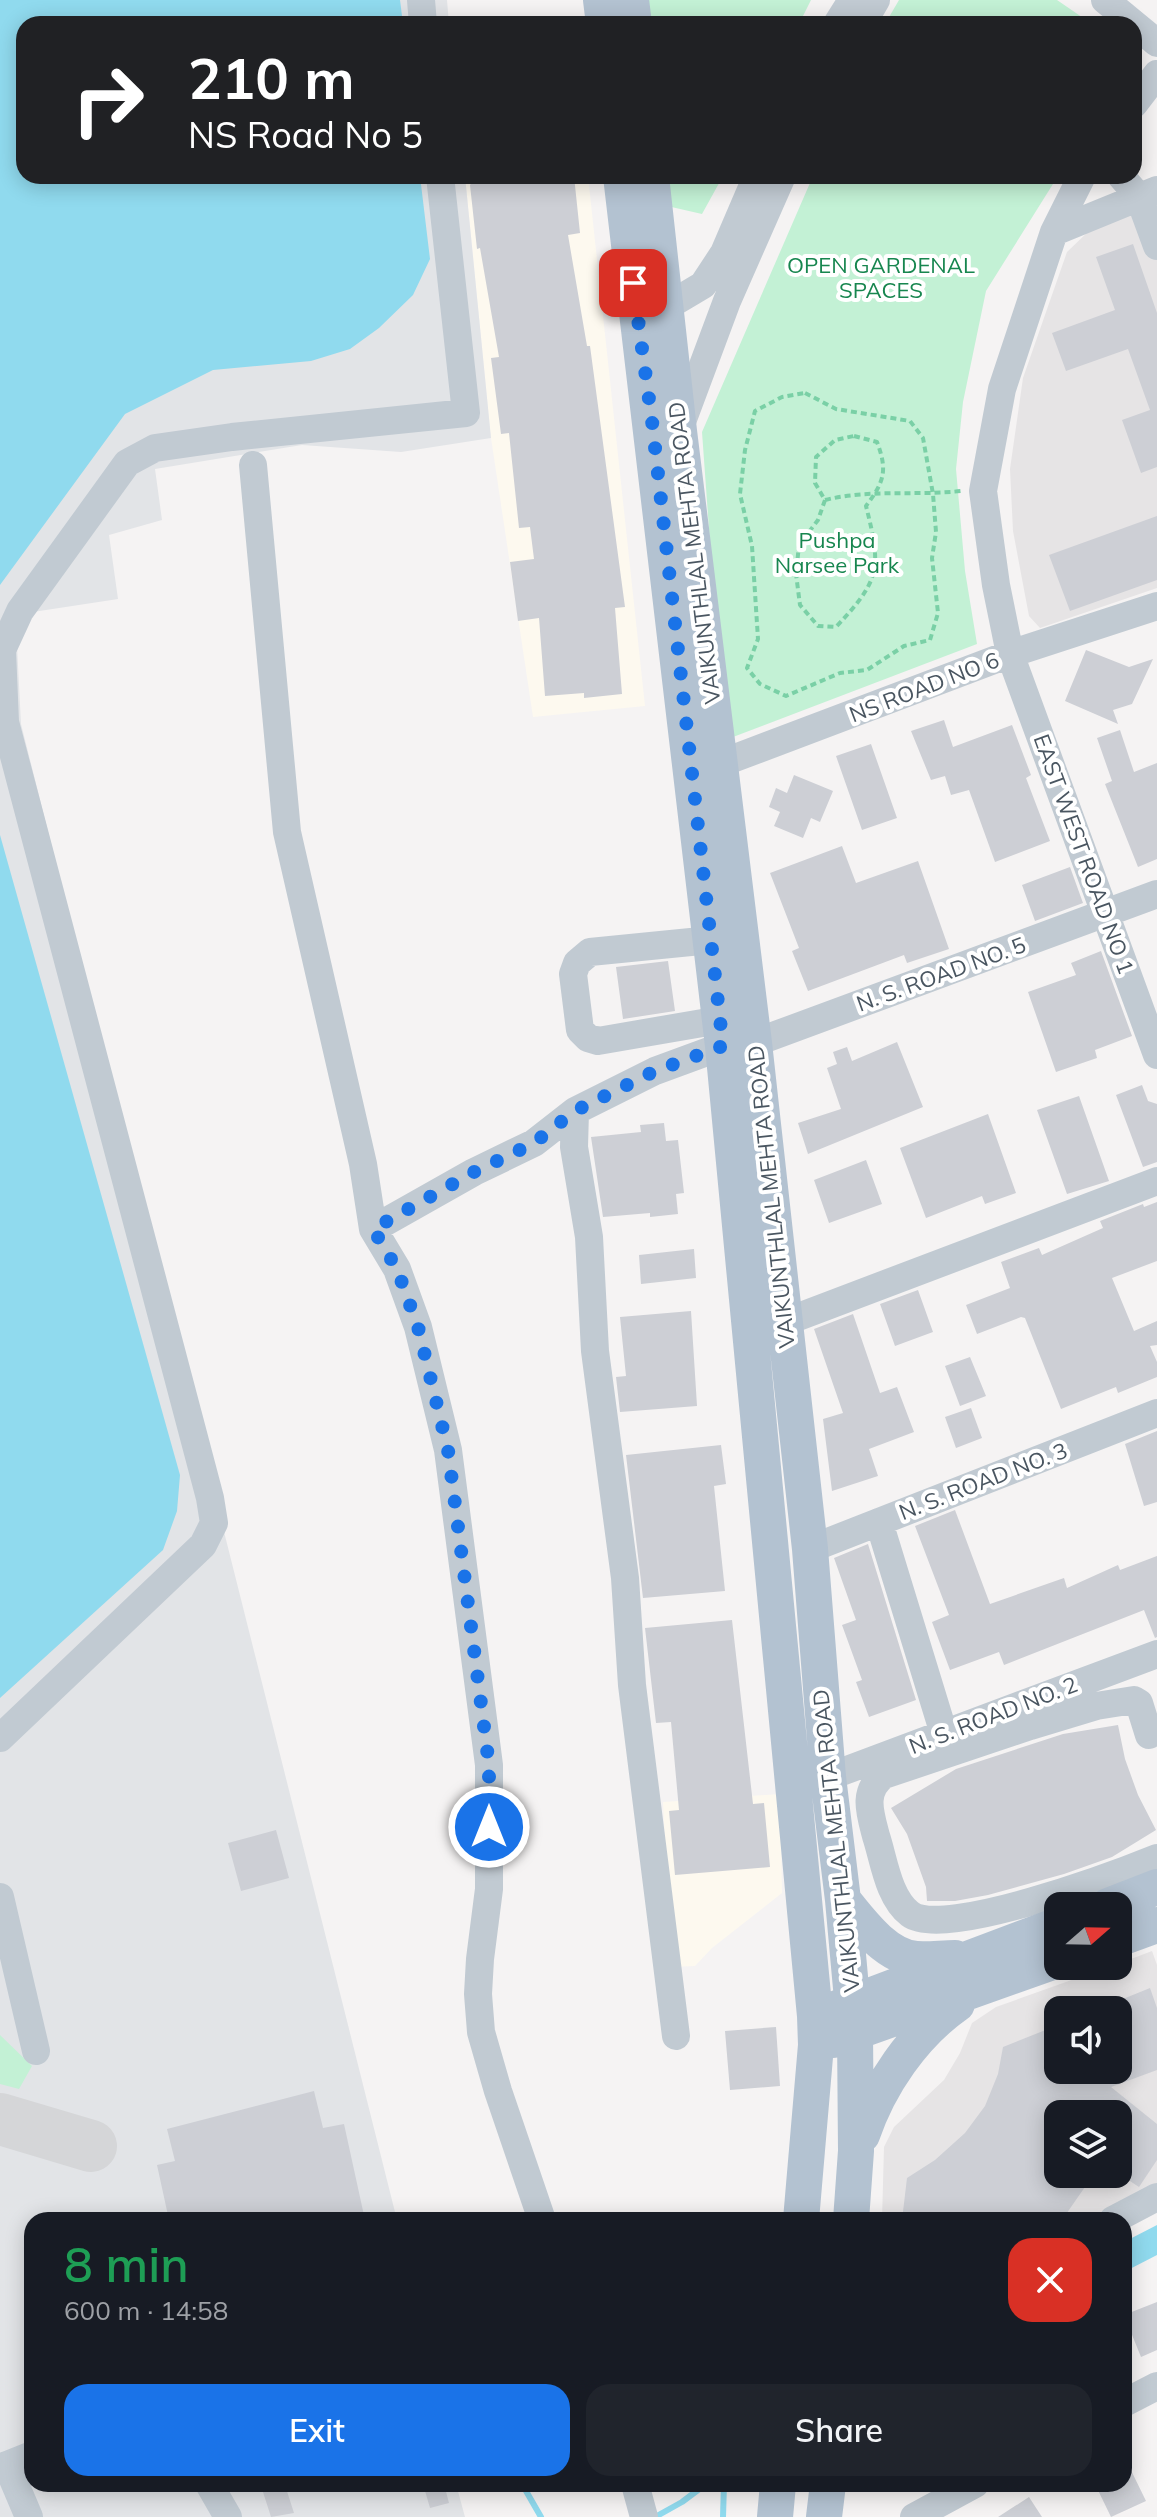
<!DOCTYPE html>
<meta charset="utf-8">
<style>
body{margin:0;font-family:Mulish,sans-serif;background:#20242c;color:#f1f3f6;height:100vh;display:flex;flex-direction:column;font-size:30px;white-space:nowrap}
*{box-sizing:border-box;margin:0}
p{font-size:26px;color:#9ea1a6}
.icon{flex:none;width:44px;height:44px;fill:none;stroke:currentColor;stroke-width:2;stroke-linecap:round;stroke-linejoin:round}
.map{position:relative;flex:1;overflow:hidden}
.details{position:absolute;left:24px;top:2212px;width:1108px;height:280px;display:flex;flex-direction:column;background:#171b24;border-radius:24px;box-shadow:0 4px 20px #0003}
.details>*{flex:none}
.banner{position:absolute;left:16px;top:16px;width:1126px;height:168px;border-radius:24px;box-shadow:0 4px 20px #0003;background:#202124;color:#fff;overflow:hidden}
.needle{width:52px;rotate:70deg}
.tools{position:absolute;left:1044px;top:1892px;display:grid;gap:16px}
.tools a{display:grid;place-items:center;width:88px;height:88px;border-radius:16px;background:#171b24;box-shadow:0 4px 20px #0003;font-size:40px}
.pin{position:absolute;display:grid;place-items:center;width:68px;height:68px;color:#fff;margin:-34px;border-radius:16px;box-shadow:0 4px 12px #0006}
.me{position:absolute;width:88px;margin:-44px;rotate:0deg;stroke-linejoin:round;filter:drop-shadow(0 0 6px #0008)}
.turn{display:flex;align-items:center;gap:28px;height:168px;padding:0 40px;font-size:36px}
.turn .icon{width:104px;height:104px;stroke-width:2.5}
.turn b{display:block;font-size:56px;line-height:68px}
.round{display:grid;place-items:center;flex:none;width:84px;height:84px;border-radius:24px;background:#20242c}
.head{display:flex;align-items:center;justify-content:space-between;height:136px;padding:0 40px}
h1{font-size:48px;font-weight:600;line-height:60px;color:#1e9e55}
.cta{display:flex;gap:16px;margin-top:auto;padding:16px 40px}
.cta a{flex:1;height:92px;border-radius:24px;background:#1a73e8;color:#fff;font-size:32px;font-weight:600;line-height:92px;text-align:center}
.cta a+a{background:#20242c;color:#f1f3f6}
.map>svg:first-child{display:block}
.commercial{fill:#fdf9ef}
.education{fill:#e6e4e5;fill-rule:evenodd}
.airport{fill:#e2e4e7}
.green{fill:#c3f1d5}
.water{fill:#90daee}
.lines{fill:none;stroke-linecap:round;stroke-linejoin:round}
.stream{stroke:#90daee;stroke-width:6}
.taxiway{stroke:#d5d6d8;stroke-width:52}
.building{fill:#cdcfd5}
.path{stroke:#7ad0a6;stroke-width:4;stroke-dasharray:6 4;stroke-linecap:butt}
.minor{stroke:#c1cad2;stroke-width:28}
.major{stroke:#b3c2d1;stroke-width:36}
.route{stroke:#1a73e8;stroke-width:14;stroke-dasharray:0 25.2}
.labels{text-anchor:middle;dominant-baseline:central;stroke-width:8;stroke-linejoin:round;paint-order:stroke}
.park-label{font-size:22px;fill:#17864f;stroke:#fff}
.street-label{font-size:22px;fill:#4a5661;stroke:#fff}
</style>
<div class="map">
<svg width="1157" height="2517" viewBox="0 0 1157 2517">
<rect width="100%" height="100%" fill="#f5f3f3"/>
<!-- commercial -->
<path class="commercial" d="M465,176H588L645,706L533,717L491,438Z
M780,1794L782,1893L712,1948L695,1966L671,1967L663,1802Z"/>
<!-- education -->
<path class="education" d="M1157,204V588L1040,628L1029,616L1013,531L1010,469L1023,378L1067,252L1093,227Z
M1152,1951L1157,1965V2186L1092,2220H882L884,2147L894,2127L944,2080L960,2053L972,2023L996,2007L1111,1966H1118V1964ZM1058,2010H1118V2070H1058ZM1058,2114H1118V2174H1058Z"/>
<!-- airport -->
<path class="airport" d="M0,0H447L449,24H24V176H465L491,438L401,452L302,445L155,469L162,520L109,535L118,599L33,612L17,646L21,724L397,2220H32V2484H456L465,2517H0Z"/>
<!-- green -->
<path class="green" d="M646,0H811L799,24H648Z
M899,0H1057L1092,24H885Z
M664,176H723L702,214L667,206Z
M813,176H1058L986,291L963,402L956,469L965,571L977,644L733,737L720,681L702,432Z
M0,2035L32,2066L19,2089L0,2084Z"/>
<!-- water -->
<path class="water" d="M0,0H400L403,24H24V176H420L430,259L413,295L379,328L350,349L311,361L213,370L125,414L0,585Z
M0,835L180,1475L177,1511L163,1550L0,1698Z
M1157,2225V2255L1124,2272V2242Z"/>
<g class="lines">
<!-- stream -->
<path class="stream" d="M522,2484L541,2517
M655,2517L682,2502L706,2484
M723,2517L724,2484"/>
<!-- taxiway -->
<path class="taxiway" d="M0,2119L91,2146"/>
</g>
<!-- building -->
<path class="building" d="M477,176H574L580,233L568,235L587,346H590L625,607L615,608L622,694L584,698V693L545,696L539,618L518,621L510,562L534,559L530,527L519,528L509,433L501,434L491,358L499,357L480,248L477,249L470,185Z
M1133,244L1157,313V467L1141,473L1122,420L1150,410L1128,349L1066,371L1052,333L1115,310L1096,257Z
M1157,516V580L1070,611L1049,555Z
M1086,650L1129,667L1153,659L1132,704L1113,710L1118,724L1065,701Z
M944,720L953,747L1012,725L1031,775L1026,778L1050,841L995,862L969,790L951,795L945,776L931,780L911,731Z
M1120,730L1134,772L1157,763V859L1138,867L1105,784L1112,781L1097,738Z
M871,744L897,818L862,830L836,756Z
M794,775L833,791L820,822L811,818L803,838L774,826L780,812L769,807L776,788L787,793Z
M842,846L856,883L918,861L949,949L907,963L904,955L808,991L792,951L799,948L770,873Z
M1070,867L1083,903L1035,921L1022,885Z
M1101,951L1132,1036L1095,1050L1097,1058L1056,1072L1028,992L1076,975L1071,963Z
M668,961L675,1011L623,1019L616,967Z
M897,1042L923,1107L808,1154L798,1123L841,1109L827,1068L837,1064L833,1052L847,1047L852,1061Z
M1142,1085L1148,1101L1157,1104V1162L1143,1167L1116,1095Z
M1079,1096L1109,1181L1067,1194L1037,1110Z
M988,1114L1016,1193L985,1204L982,1196L926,1218L900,1148Z
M664,1123L666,1141L678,1140L684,1193L676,1194L678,1214L650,1217V1213L603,1217L591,1137L641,1132L640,1125Z
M866,1160L882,1204L829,1223L814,1180Z
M1157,1202V1261L1112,1278L1134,1331L1157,1321V1345L1150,1346L1157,1362V1377L1118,1393L1116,1387L1061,1409L1025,1318L1021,1317L977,1334L966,1305L1010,1288L1001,1262L1039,1248L1042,1255L1103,1228L1100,1221L1143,1204L1144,1207Z
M694,1249L696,1278L641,1284L639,1255Z
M918,1290L933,1332L895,1346L880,1304Z
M691,1311L697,1406L620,1412L616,1377L626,1376L620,1317Z
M853,1314L880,1393L897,1387L914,1432L869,1449L878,1476L832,1491L823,1419L843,1413L814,1329Z
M970,1357L986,1396L960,1406L945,1366Z
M971,1408L982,1438L956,1448L945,1417Z
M1157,1431V1502L1144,1506L1125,1444Z
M721,1445L726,1484L714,1486L725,1591L643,1598L626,1455Z
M955,1510L990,1604L1064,1578L1067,1588L1118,1565L1120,1570L1157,1556V1637L1155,1638L1144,1610L1004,1665L999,1652L950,1670L932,1622L949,1615L915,1526Z
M868,1544L916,1700L869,1717L856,1682L862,1680L842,1625L856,1620L834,1558Z
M732,1620L753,1804L764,1803L770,1867L675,1875L669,1811L679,1810L671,1722L656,1723L645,1628Z
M1118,1725L1125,1759L1138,1795L1156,1830L1112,1857L1064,1874L988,1895L955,1901H927L926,1887L907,1834L891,1808L956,1769L1063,1734Z
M276,1830L289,1878L241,1891L228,1843Z
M1150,1988L1157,2008V2070L1111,2087L1157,2124V2160L1139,2187L1118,2173V2114H1058V2174H1094L1062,2220H902L907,2178L935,2160L965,2133L985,2106L998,2074L1003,2047L1058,2025V2070H1118V2001Z
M776,2027L780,2086L730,2090L725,2031Z
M314,2091L323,2128L344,2124L365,2220H169L157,2165L175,2161L167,2129Z
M1157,2302V2350L1141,2357L1124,2315Z
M1124,2456L1146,2501L1111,2517L1095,2484H1124Z
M423,2484H444L449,2503L430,2508Z
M285,2485L294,2513L271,2517L263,2492Z
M1029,2497L1042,2517H998Z"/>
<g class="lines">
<!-- path -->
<path class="path" d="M805,393L836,409L910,421L923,438L933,494L936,532L932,558L938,613L930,640L904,646L867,670L840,673L786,696L760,684L747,668L758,639L752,546L740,494L745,450L755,411L782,397Z
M854,436L877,442C888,471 884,482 866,506C882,569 880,580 836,627L818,626L800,605L796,574L799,545L818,520L825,500L815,483L816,457L835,440Z
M825,500C869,489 915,496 961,491"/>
<!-- minor -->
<path class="minor" d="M421,0L423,24
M1105,0L1157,43
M837,24L852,0
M862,24L876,0
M1134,104L1157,74
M1082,176L1054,232L1002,389L983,491L996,585L1010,654L1157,1055
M1121,176L1139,197L1157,246
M1054,232L1157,190
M666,307L703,285L724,253L757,176
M680,427L727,301L782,176
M253,465L287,832L363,1164L373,1229L397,1269L418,1327L448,1450L489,1765V1889L480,1959L478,1994L481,2032L498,2091L542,2220
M702,766L719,764L1010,654L1157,606
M711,940L590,952L577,963L573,974L580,1030L588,1038L598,1041L720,1020
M575,1111L574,1147L589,1237L595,1351L625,1578L632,1685L676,2036
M373,1229L474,1172L534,1143L575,1111L655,1071L723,1046L754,1043L1157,894
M785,1322L1157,1181
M879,1522L944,1734
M810,1549L1157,1413
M1149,1735L1139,1703L1134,1700L1096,1706L1030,1726L884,1775C862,1791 870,1813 876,1836C884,1860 888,1897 910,1914C944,1939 1115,1875 1157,1858
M0,1738L203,1545L214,1523L210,1498L5,722L2,650L20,611L127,463L155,448L232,437L466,413L440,176
M828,1777L1157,1654
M0,1897L36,2051
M1113,2220L1157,2197
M1124,2403L1157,2386
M209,2484L228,2517
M635,2484L644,2517
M29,2517L7,2465L32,2455
M914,2517L975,2484"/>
<!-- major -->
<path class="major" d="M601,0L604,24
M631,0L634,24
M621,176L723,1046L815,2016L816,2045L801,2220
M651,176L679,431L754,1043L810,1549L828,1777L843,1900L855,2032L856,2151L851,2220
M843,1900C861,1922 885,1956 916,1959C929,1960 942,1958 955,1958
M1108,1906L1157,1887
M1118,1939L1157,1925
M832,2010L1058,1925
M833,2040L1058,1960
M862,2135C879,2085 913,2035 957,2004
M775,2517L778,2484
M824,2517L828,2484"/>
</g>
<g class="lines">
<!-- route -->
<path class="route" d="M489,1827V1765L448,1450L418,1327L397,1269L373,1229L474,1172L534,1143L575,1111L655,1071L723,1046L652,421L633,283"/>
</g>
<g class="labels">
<!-- park labels -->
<g class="park-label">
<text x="881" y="265">OPEN GARDENAL<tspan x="881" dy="25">SPACES</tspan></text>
<text x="837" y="540">Pushpa<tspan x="837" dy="25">Narsee Park</tspan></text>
</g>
<!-- street labels -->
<g class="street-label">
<text transform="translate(694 553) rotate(-97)">VAIKUNTHLAL MEHTA ROAD</text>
<text transform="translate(924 687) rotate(-21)">NS ROAD NO 6</text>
<text transform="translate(1084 854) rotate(70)">EAST WEST ROAD NO 1</text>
<text transform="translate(941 974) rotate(-20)">N. S. ROAD NO. 5</text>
<text transform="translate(771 1197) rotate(-96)">VAIKUNTHLAL MEHTA ROAD</text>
<text transform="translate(983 1481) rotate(-21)">N. S. ROAD NO. 3</text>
<text transform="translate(993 1715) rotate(-21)">N. S. ROAD NO. 2</text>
<text transform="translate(836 1841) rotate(-96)">VAIKUNTHLAL MEHTA ROAD</text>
</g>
</g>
</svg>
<div class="tools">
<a><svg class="needle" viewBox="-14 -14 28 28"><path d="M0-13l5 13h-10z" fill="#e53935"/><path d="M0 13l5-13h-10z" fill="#9ea1a6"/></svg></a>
<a><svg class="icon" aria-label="sound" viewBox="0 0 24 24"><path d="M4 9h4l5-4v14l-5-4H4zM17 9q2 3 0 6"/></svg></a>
<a><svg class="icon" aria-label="layers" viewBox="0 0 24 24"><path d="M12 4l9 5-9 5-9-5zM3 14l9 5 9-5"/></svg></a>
</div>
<div class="pin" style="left:633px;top:283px;background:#d93025"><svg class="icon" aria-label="arrive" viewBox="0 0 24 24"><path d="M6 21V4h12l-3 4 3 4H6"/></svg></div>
<svg class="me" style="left:489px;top:1827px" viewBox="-20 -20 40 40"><circle r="17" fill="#1a73e8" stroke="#fff" stroke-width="3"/><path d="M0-11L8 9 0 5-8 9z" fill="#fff"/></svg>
<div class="banner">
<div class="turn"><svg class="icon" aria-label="right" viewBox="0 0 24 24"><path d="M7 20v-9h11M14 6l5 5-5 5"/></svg><div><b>210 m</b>NS Road No 5</div></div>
</div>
<section class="details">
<div class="head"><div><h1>8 min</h1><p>600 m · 14:58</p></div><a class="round" style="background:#d93025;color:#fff"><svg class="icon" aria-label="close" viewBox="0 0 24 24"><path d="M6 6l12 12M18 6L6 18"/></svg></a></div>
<div class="cta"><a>Exit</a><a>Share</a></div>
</section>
</div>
